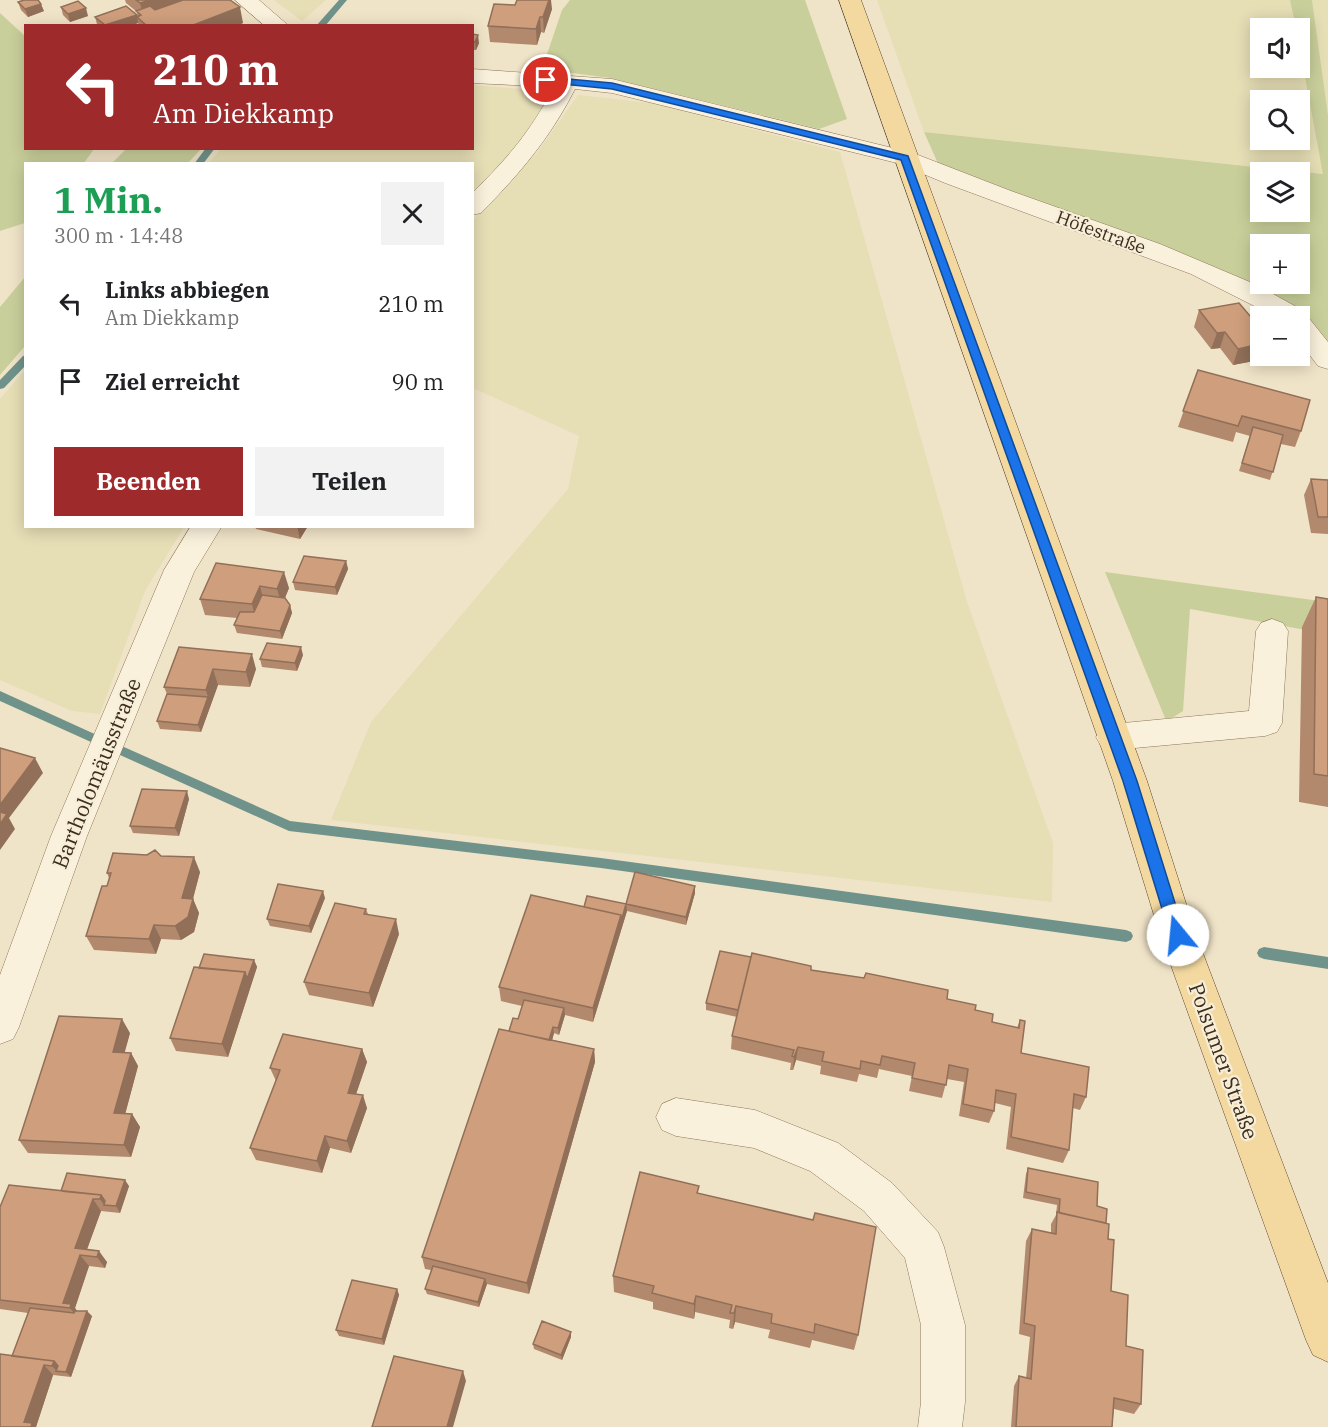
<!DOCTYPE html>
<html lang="de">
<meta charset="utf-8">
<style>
body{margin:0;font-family:"IBM Plex Serif",serif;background:#f2f2f2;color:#202124;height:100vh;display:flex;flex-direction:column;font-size:22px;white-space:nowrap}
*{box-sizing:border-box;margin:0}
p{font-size:20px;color:#757577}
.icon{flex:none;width:33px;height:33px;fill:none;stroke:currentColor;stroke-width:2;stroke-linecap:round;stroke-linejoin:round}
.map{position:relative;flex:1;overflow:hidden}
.drawer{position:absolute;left:24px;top:162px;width:450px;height:366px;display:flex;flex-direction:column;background:#fff;border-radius:0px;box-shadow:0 3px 15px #0003}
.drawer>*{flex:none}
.hud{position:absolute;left:24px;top:24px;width:450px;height:126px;border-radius:0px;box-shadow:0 3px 15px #0003;background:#9e2a2b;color:#fff;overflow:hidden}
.controls{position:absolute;left:1250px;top:18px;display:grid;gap:12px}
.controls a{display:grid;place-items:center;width:60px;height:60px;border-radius:0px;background:#fff;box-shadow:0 3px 15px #0003;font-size:30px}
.pin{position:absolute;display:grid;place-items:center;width:51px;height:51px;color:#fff;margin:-26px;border:3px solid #fff;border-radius:50%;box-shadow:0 2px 6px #0007}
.me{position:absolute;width:66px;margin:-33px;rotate:343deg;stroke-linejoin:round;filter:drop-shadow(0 0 4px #0008)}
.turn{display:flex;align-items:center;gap:21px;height:126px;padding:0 30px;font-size:27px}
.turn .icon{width:78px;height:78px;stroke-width:2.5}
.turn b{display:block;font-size:42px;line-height:51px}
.round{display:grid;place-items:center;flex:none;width:63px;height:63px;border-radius:0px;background:#f2f2f2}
.summary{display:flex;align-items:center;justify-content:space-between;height:102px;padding:0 30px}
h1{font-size:36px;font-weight:700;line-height:45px;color:#1e9e55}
.cta{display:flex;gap:12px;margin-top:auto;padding:12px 30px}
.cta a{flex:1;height:69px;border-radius:0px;background:#9e2a2b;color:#fff;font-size:24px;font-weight:700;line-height:69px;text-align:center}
.cta a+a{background:#f2f2f2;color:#202124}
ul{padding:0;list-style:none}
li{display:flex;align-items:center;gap:18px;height:78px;padding:0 30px}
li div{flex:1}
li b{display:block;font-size:22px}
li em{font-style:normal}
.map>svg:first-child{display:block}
.farmland{fill:#e6deb5;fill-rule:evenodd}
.green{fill:#c9cf9b;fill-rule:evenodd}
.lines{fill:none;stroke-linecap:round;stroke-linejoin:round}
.stream{fill:#6f938a;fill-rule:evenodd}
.minor-casing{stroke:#8d765c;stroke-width:1}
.major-casing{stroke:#5b4430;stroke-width:1}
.minor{fill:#faf1dc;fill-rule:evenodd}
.major{fill:#f3d9a0;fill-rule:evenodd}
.wall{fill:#b2896c}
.shaded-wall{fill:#916f58}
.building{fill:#cf9f7d;stroke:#916f58;stroke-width:1.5}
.route{fill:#1a73e8;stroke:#114b97;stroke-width:1.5}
.labels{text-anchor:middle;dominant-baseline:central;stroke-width:4.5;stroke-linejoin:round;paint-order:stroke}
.far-street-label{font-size:18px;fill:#3d2e20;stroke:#f7eed8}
.street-label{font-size:21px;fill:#3d2e20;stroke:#f7eed8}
</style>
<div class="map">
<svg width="1328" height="1427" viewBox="0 0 1328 1427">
<rect width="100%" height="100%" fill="#f0e4c8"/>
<!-- farmland -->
<path class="farmland" d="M274,0H326L302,21Z
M877,0H1290L1296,28H1260V68H1299V45L1324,174L924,132ZM1260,100H1299V140H1260Z
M1312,0H1328V115Z
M473,85L534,90L549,97L511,155L473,196L472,164H208L221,149L472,148Z
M578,95L651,103L840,152L968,605L1053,843L1052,902L331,820L371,722L568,489L579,436L473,388V220L536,154Z
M25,370L26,526L184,527L145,591L100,714L72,711L0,680V399Z"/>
<!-- green -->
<path class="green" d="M570,0H805L847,119L819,129L610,78L542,69L562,10Z
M1290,0H1312L1328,115V348L1297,314L940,168L924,132L1323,174L1299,45V28H1296ZM1260,172H1299V212H1260ZM1260,244H1299V284H1260Z
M0,13L25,36L26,148L94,149L84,163L26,164L25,223L0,231Z
M126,149V148L201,149L188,163H112Z
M25,277V346L0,375V307Z
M1105,572L1328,602V634L1190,609L1183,711L1172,718H1165Z"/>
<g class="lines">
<!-- stream -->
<path class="stream" d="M339,0H347L325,26H316Z
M206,148H215L203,164H194Z
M26,355V365L4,388L0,389V380L23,356Z
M0,691L99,736L101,739L99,742H91L0,701Z
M124,747L290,821L601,858L1126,930L1131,932L1133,936L1131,940L1126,942L601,868L289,831L120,755L118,752L120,749Z
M1264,947L1328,957V969L1264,959L1259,957L1257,953L1259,949Z"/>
<defs>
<path id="minor" d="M235,0H259L289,26H265Z
M472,69L612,79L913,153L1011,191L1160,244L1257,285L1302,310L1308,317L1328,342V369L1318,366L1299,341V316H1274L1191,274L945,183L897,163L612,93L575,89C549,140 520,173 481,213L472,215V193C508,158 530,132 554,87L472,83Z
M191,526H222L194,572L87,836L19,1027L13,1039L0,1044V975L51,836L164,570Z
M1272,619L1283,623L1288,631L1282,723L1277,732L1265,736L1113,750L1101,746L1096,737L1101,728L1113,724L1249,711L1256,631L1261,623Z
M676,1098L755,1110L838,1143L892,1183L938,1232L944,1247L965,1325V1402L962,1427H918L921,1402V1325L905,1258L864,1211L810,1171L754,1148L676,1136L662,1130L656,1117L662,1104Z"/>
<path id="major" d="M839,0H861L1147,781L1196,935L1328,1283V1362L1313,1355L1306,1340L1160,935L1113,781Z"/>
</defs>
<!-- minor casing -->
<use href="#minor" class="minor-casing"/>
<!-- major casing -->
<use href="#major" class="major-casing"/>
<!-- minor -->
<use href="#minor" class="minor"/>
<!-- major -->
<use href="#major" class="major"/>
</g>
<!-- wall -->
<path class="wall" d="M125,0H230L243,23L236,26H139L138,23L130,26H99L97,24L95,17L137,15L138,16L137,12L126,3Z
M18,2L44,11L28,17L21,10Z
M61,7L88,16L70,22L63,15Z
M552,9L544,33L541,32L537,45L490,42L488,26Z
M472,34L479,43L476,50H472Z
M1199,310L1260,356H1280L1233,365L1220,348L1211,349L1194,327Z
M1198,370L1301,431L1295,447L1281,444L1270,480L1239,471L1250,436L1236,432L1233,442L1178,427Z
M1311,479L1328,480V534L1311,533L1304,495Z
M255,526H308L300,539L256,529Z
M346,561L348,569L337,595L295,590L293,582Z
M216,563L289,588L285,598L290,605L292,613L282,639L237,633L234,625L237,618L205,615L200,599Z
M1316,597L1328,599V807L1299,802L1302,627Z
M179,647L256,669L250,687L218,685L201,732L160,729L157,721L167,694L164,687Z
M303,655L297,671L262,667L260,659Z
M189,799L179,836L133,833L130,826Z
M161,856L200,872L193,899L199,913L194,932L181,940L161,939L156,954L94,950L86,936L107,886L109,878L107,873Z
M695,893L686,925L627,911L593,1022L565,1015L559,1035L554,1033L552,1040L594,1049L595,1062L529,1294L487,1284L479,1307L427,1294L425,1289L431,1270L425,1269L422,1257L509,1031L518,1019L522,1006L501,1001L499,987L584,907L626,904Z
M325,898L311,933L270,926L267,919Z
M366,909L368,914L399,934L373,1007L309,995L304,982Z
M254,960L257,967L228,1057L176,1051L170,1038L199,968Z
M811,970L947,999L975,1010L992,1022L1017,1028L1020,1020L1021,1053L1086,1097L1080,1110L1073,1108L1069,1150L1063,1163L1006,1149L1011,1107L995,1103L994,1111L989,1123L959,1116L964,1082L947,1079L942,1098L909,1091L912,1076L879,1069L877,1078L859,1074L857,1082L820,1074L821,1066L796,1060L793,1070H790L791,1063L731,1049L732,1036L737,1017L706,1010V1003Z
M130,1033L124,1053H131L138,1066L125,1114H132L140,1127L131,1157L28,1153L19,1140Z
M362,1049L367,1062L356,1094L367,1108L351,1153L330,1148L322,1173L256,1160L250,1148L276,1081L270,1068Z
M1028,1168L1097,1206L1106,1223L1108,1239L1111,1291L1141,1404L1134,1414L1114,1409L1112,1427H1011L1014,1386L1019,1376L1026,1378L1030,1337L1019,1334L1026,1241L1032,1229L1051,1233V1224L1056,1215L1057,1205L1023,1198L1026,1174Z
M129,1186L120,1213L101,1211L87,1249L107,1262L105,1268L89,1266L75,1308L77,1311L92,1316L71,1377L53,1375L36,1427H0L12,1356L28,1313L0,1309V1207L61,1191Z
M613,1276L858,1335L854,1350L812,1340L810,1348L768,1338L770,1330L735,1322L733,1329L729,1328L730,1320L695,1312L694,1319L653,1309V1302L614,1292Z
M397,1289L399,1295L384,1345L339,1336L336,1330Z
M571,1337L562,1360L534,1349L533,1344Z"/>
<!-- shaded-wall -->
<path class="shaded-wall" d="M151,0H199L144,19L140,3Z
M549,0H551L552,9L544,33L543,17Z
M41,4L44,11L28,17L25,9Z
M240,7L243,23L236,26H191Z
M86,8L88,16L70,22L68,14Z
M137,15L138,23L130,26L105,25Z
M540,17L541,32L537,45L536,29Z
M478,35L479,43L476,50L475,42Z
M1225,332L1220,348L1211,349L1217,333Z
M1260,344V356H1280L1233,365L1238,349Z
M297,526H308L300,539Z
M346,561L348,569L337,595L335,587Z
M284,572L289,588L282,605L277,589Z
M260,586L264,602L256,620L252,604Z
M290,605L292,613L282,639L280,631Z
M301,647L303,655L297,671L295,663Z
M252,654L256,669L250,687L246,672Z
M213,669L218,685L201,732L198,725L208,697L206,690Z
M35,758L43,773L9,818L15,829L0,850V805Z
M187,791L189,799L179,836L175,828Z
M194,857L200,872L189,913L182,898Z
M695,886V893L686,925V917Z
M323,891L325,898L311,933L309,926Z
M193,899L199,913L194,932L181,940L175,926Z
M626,904L627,911L593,1022V1008L621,915Z
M396,919L399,934L373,1007L369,993Z
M154,925L161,939L156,954L149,939Z
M254,960L257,967L228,1057L222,1044L245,972Z
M564,1008L565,1015L559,1035L558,1028Z
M122,1019L130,1033L121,1066L113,1052Z
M553,1027L554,1033L549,1052L548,1046Z
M798,1047L796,1060L793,1070L794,1057Z
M362,1049L367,1062L352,1106L348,1093Z
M594,1049L595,1062L529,1294L527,1283Z
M131,1053L138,1066L122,1126L114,1113Z
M363,1095L367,1108L351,1153L347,1141Z
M132,1114L140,1127L131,1157L124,1145Z
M325,1136L330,1148L322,1173L317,1161Z
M125,1180L129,1186L120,1213L116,1206Z
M101,1195L108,1206L104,1205L100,1199Z
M93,1199L101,1211L85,1255L75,1248Z
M99,1251L107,1262L105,1268L97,1257Z
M80,1255L89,1266L75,1308L80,1315L79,1319L70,1308L63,1303Z
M485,1279L487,1284L479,1307L478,1302Z
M397,1289L399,1295L384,1345L382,1339Z
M696,1296L695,1312L694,1319V1304Z
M736,1306L735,1322L733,1329L734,1313Z
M87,1311L92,1316L71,1377L66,1372Z
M571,1332V1337L562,1360L561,1355Z
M54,1361L63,1371H56L61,1376L52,1366Z
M44,1365L53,1375L36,1427H30L24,1422Z
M463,1371L466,1381L453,1427H447Z"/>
<!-- building -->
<path class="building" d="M24,0H38L41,4L25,9L18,2Z
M136,0H151L140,3Z
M183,0H230L240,7L191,26H147L137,17L141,15L136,11L150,6L155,10Z
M517,0H549L543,17H540L536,29L488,26L494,4L515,5Z
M78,1L86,8L68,14L61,7Z
M126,6L137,15L105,25L95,17Z
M472,34L478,35L475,42H472Z
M1239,303L1250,316L1270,312L1274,316H1260V344L1238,349L1225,332L1217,333L1199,310Z
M1198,370L1310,400L1301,431L1242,416L1238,426L1183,411Z
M1253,427L1283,435L1273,472L1242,463Z
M1311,479L1328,480V517H1318Z
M304,556L346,561L335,587L293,582Z
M216,563L284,572L277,589L260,586L252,604L200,599Z
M262,595L285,598L290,605L280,631L234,625L240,612H254Z
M1316,597L1328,599V776L1314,774Z
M267,643L301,647L295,663L260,659Z
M179,647L252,654L246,672L213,669L206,690L164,687Z
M167,694L208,697L198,725L157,721Z
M0,748L35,758L0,805Z
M142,789L187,791L175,828L130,826Z
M0,812L7,814L0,824Z
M155,850L161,856L194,857L182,898L193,899L188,917L175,926L154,925L149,939L86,936L102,886H107L111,873H107L113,853L147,855Z
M635,872L695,886L686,917L626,904L621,922V915L584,907L587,896L626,904Z
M278,884L323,891L309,926L267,919Z
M531,895L621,915L593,1008L499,987Z
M335,903L366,909L364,914L396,919L369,993L304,982Z
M720,951L751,957L738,1010L706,1003Z
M752,953L811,966V970L864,978L866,973L948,990L947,999L976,1005L975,1010L993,1014L992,1022L1019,1028L1020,1020L1025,1021L1021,1053L1089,1067L1086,1097L1074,1094L1069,1150L1011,1137L1016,1094L996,1090L994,1111L963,1104L968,1069L949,1065L946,1085L912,1078L915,1063L882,1056L880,1065L861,1061L860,1069L822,1061L824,1052L798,1047L794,1057L792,1056L794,1050L732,1036Z
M204,954L254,960L247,979L245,972L199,968Z
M194,967L245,972L222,1044L170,1038Z
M524,1000L564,1008L558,1028L553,1027L549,1040L509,1031L513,1018L518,1019Z
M59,1016L122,1019L113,1052L131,1053L114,1113L132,1114L124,1145L19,1140Z
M499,1029L594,1049L527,1283L422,1257Z
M283,1034L362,1049L348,1093L363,1095L347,1141L325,1136L317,1161L250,1148L280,1070L270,1068Z
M1028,1168L1098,1182L1097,1206L1107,1209L1106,1223L1059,1213L1060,1199L1026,1192Z
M640,1172L699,1186L697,1193L813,1220L815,1213L876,1227L858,1335L815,1324L814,1333L771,1323L772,1314L736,1306L734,1313H730L732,1305L696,1296L694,1304L652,1293L654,1286L613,1276Z
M67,1173L125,1180L116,1206L104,1205L105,1201L101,1195L61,1191Z
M9,1185L101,1195L100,1199H93L75,1248L99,1251L97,1257L80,1255L63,1303L71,1304L70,1308L0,1300V1207Z
M1057,1212L1109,1224L1108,1239L1114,1240L1111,1291L1128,1295L1126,1346L1143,1350L1141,1404L1114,1398L1112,1427H1016L1019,1376L1031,1379L1035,1326L1024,1323L1032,1229L1056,1234Z
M433,1266L485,1279L478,1302L425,1289Z
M352,1280L397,1289L382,1339L336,1330Z
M30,1308L74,1313L75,1311H87L66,1372L56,1371L58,1366L54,1361L12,1356Z
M542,1321L571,1332L561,1355L533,1344Z
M0,1354L54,1361L52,1366L44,1365L24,1422L32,1423L31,1427H32H0Z
M394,1356L463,1371L447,1427H372Z"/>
<!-- route -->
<path class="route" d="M546,77L612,83L908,156L1137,781L1185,935L1183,940L1178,942L1172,940L1170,935L1123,781L901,160L612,89L543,82V78Z"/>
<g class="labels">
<!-- far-street labels -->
<g class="far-street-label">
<text transform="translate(1101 232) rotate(20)">Höfestraße</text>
</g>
<!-- street labels -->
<g class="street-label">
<text transform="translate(96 773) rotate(-68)">Bartholomäusstraße</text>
<text transform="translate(1224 1061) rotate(70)">Polsumer Straße</text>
</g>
</g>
</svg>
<div class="controls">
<a><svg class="icon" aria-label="sound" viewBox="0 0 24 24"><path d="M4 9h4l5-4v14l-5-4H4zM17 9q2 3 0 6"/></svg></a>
<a><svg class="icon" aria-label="search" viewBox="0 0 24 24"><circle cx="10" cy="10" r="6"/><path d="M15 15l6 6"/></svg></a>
<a><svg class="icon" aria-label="layers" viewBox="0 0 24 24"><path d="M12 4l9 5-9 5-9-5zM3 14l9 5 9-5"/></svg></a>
<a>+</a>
<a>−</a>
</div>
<div class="pin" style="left:546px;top:80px;background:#d93025"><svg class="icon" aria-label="arrive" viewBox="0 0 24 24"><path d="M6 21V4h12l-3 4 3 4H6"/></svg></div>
<svg class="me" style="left:1178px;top:935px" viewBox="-20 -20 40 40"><circle r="19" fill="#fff"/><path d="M0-13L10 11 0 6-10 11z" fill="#1a73e8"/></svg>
<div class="hud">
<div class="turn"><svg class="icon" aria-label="left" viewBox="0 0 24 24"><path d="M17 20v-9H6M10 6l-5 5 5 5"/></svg><div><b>210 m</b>Am Diekkamp</div></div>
</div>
<section class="drawer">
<div class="summary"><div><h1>1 Min.</h1><p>300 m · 14:48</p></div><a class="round"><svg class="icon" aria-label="close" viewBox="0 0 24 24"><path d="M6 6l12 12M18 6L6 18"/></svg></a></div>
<ul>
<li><svg class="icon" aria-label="left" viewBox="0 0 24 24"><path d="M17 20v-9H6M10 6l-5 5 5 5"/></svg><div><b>Links abbiegen</b><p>Am Diekkamp</p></div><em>210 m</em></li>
<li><svg class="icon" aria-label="arrive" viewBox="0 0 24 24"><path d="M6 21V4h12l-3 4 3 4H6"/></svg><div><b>Ziel erreicht</b></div><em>90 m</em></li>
</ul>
<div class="cta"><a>Beenden</a><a>Teilen</a></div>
</section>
</div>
